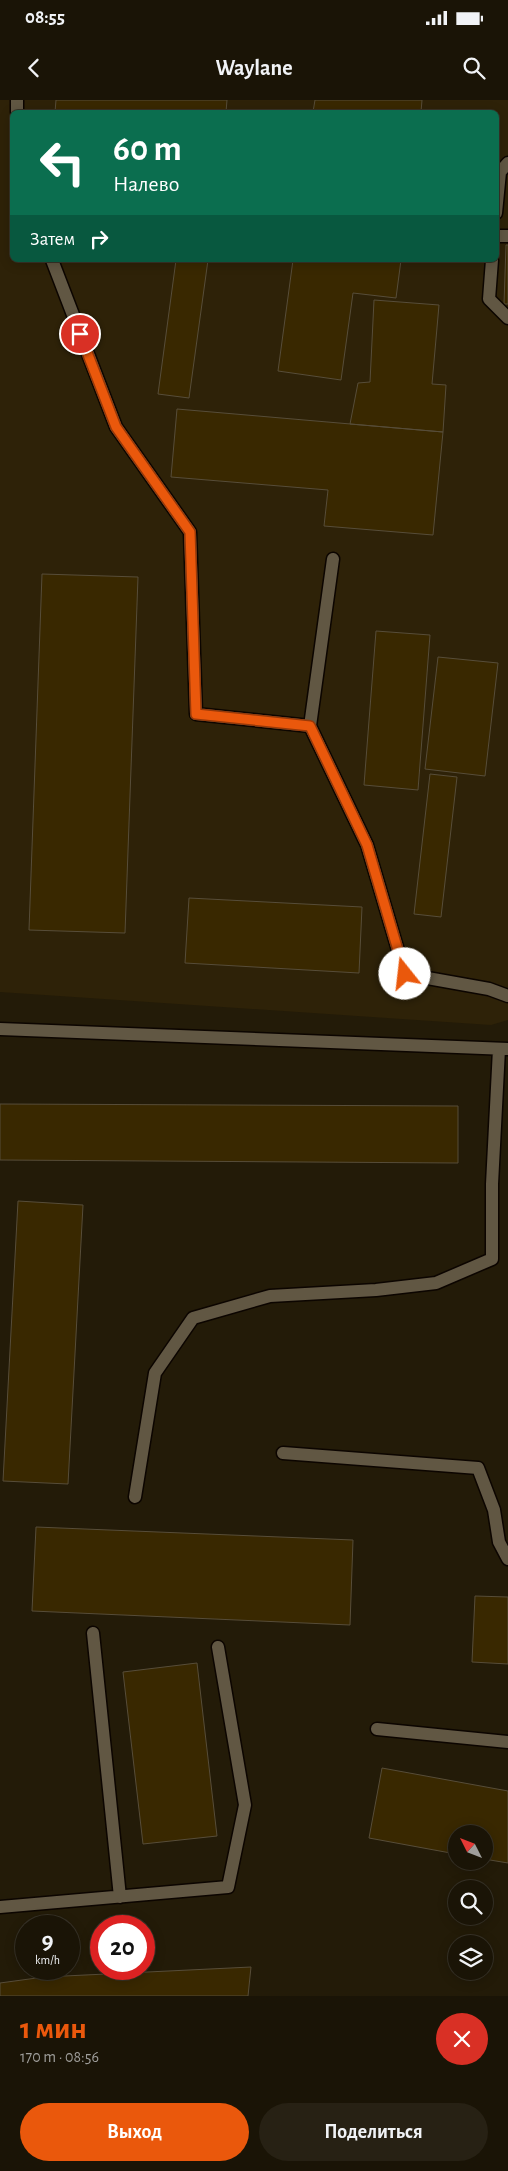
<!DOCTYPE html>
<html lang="ru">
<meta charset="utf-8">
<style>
body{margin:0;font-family:"Alegreya Sans",sans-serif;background:#272114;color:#f1f3f6;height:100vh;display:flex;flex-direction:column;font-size:19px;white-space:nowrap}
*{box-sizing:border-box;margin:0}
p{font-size:16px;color:#9f9e9b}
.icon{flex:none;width:28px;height:28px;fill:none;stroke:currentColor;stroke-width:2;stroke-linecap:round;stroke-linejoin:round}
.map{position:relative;height:1896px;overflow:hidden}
.drawer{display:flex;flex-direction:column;background:#1a1406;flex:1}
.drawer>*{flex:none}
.banner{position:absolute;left:10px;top:10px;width:489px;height:152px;border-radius:8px;box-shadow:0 2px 12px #0003,0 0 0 1px #383328;background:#0b6e4f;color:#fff;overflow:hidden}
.needle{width:32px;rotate:312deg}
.controls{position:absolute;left:448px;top:1725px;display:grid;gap:10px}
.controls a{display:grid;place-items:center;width:45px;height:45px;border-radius:50%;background:#1a1406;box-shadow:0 2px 12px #0003,0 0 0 1px #383328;font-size:25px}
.speed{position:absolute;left:15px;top:1815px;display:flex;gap:10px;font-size:25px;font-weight:700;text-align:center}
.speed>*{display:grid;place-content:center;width:65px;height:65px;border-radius:50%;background:#1a1406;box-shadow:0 2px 12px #0003,0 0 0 1px #383328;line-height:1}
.speed small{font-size:12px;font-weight:400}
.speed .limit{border:8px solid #d22;background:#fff;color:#111}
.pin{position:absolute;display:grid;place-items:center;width:42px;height:42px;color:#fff;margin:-21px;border:2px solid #fff;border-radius:50%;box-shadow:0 1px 5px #0007}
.me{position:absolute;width:55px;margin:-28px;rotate:344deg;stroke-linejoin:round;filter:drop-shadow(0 0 4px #0008)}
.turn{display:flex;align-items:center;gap:18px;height:105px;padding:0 20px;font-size:22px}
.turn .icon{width:65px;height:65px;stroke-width:2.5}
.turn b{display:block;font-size:35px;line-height:42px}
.then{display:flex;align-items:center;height:48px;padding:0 20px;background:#0003;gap:10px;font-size:19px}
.round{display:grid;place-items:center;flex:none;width:52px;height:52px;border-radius:26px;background:#272114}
.head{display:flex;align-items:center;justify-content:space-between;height:85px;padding:0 20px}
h1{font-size:30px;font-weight:600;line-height:38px;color:#ea580c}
.action{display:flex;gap:10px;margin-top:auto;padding:10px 20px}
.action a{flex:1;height:58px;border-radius:30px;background:#ea580c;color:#fff;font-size:20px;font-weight:600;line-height:58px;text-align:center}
.action a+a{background:#272114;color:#f1f3f6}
.status{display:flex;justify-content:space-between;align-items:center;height:35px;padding:0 25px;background:#1a1406;direction:ltr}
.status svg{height:14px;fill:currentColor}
header{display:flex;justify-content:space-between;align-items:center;height:65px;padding:0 20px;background:#1a1406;font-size:22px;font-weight:600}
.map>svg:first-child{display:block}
.built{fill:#2e2208;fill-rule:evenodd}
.building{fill:#392800;stroke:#574d39}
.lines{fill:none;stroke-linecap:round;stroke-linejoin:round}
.lane-casing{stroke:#0c0500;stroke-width:15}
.lane{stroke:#615743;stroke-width:12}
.route-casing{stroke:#983908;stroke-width:12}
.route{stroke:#ea580c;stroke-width:9}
</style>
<div class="status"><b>08:55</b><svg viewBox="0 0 49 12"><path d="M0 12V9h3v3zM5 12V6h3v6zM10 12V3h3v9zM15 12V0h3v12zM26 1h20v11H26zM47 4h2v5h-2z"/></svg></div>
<header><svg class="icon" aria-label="back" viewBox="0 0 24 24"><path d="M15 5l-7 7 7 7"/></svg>Waylane<svg class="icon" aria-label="search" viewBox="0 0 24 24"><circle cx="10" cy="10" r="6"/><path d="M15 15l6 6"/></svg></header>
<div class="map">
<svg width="508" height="1896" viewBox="0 0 508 1896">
<rect width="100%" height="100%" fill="#231b08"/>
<!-- built -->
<path class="built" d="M0,0H508V920L491,925L0,892ZM12,12H496V160H12Z"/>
<!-- building -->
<path class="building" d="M56,0H227L226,12H55Z
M315,0H422L421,12H313Z
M506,145H508V204H504Z
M176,160H208L189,298L158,294Z
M293,160H401L396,198L353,193L341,280L278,271Z
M374,200L439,205L432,284L446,285L443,332L350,324L358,283L370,282Z
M177,309L443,332L433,435L324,426L328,390L171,377Z
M42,474L138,477L125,833L29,830Z
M376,531L430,535L418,690L364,685Z
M438,557L498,563L485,676L425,669Z
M430,674L457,677L441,817L414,814Z
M189,798L362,807L359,873L185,863Z
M0,1004L458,1006V1063L0,1060Z
M18,1101L83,1105L68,1384L3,1381Z
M36,1427L353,1440L350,1525L32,1511Z
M475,1496L508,1497V1564L472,1562Z
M197,1563L217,1736L143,1744L123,1572Z
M382,1668L508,1691V1763L484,1759V1734H456V1754L369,1738Z
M251,1867L248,1896H0V1883L44,1877Z"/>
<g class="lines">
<defs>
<path id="lane" d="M17,12V0
M496,113L500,72L508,63
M496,136H508
M52,160L116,327L190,432L196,614L310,626
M492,160L489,199L508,218
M333,459L310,626L367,745L405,874L489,889L508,896
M0,929L508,949
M283,1353L478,1368L494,1410L499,1442L508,1459
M135,1397L155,1273L193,1218L270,1196L376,1190L436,1183L492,1159V1084L499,949
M93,1533L120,1797
M377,1629L508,1642
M0,1807L228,1787L245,1705L218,1547"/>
</defs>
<!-- lane casing -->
<use href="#lane" class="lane-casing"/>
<!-- lane -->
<use href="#lane" class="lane"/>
</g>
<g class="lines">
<defs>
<path id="route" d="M80,234L116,327L190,432L196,614L310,626L367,745L405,874"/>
</defs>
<!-- route casing -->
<use href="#route" class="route-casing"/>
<!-- route -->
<use href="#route" class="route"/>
</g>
</svg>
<div class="controls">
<a><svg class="needle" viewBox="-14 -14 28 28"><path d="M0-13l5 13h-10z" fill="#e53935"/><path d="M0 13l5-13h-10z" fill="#9f9e9b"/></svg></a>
<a><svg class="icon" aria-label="search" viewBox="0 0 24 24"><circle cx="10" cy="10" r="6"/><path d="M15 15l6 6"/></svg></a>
<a><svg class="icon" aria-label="layers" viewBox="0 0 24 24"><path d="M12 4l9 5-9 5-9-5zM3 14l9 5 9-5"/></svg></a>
</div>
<div class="speed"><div>9<small>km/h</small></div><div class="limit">20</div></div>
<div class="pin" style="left:80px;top:234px;background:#d93025"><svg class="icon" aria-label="arrive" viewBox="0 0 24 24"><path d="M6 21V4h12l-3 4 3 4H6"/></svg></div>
<svg class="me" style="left:405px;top:874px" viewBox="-20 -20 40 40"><circle r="19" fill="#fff"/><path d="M0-13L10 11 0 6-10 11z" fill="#ea580c"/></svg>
<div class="banner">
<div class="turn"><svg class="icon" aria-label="left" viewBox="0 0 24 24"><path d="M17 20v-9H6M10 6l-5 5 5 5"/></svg><div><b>60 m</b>Налево</div></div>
<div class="then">Затем<svg class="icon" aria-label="right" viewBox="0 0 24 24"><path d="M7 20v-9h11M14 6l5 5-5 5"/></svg></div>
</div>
</div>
<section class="drawer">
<div class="head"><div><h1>1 мин</h1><p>170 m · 08:56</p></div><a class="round" style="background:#d93025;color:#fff"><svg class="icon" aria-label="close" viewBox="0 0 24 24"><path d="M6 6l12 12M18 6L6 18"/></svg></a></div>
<div class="action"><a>Выход</a><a>Поделиться</a></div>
</section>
